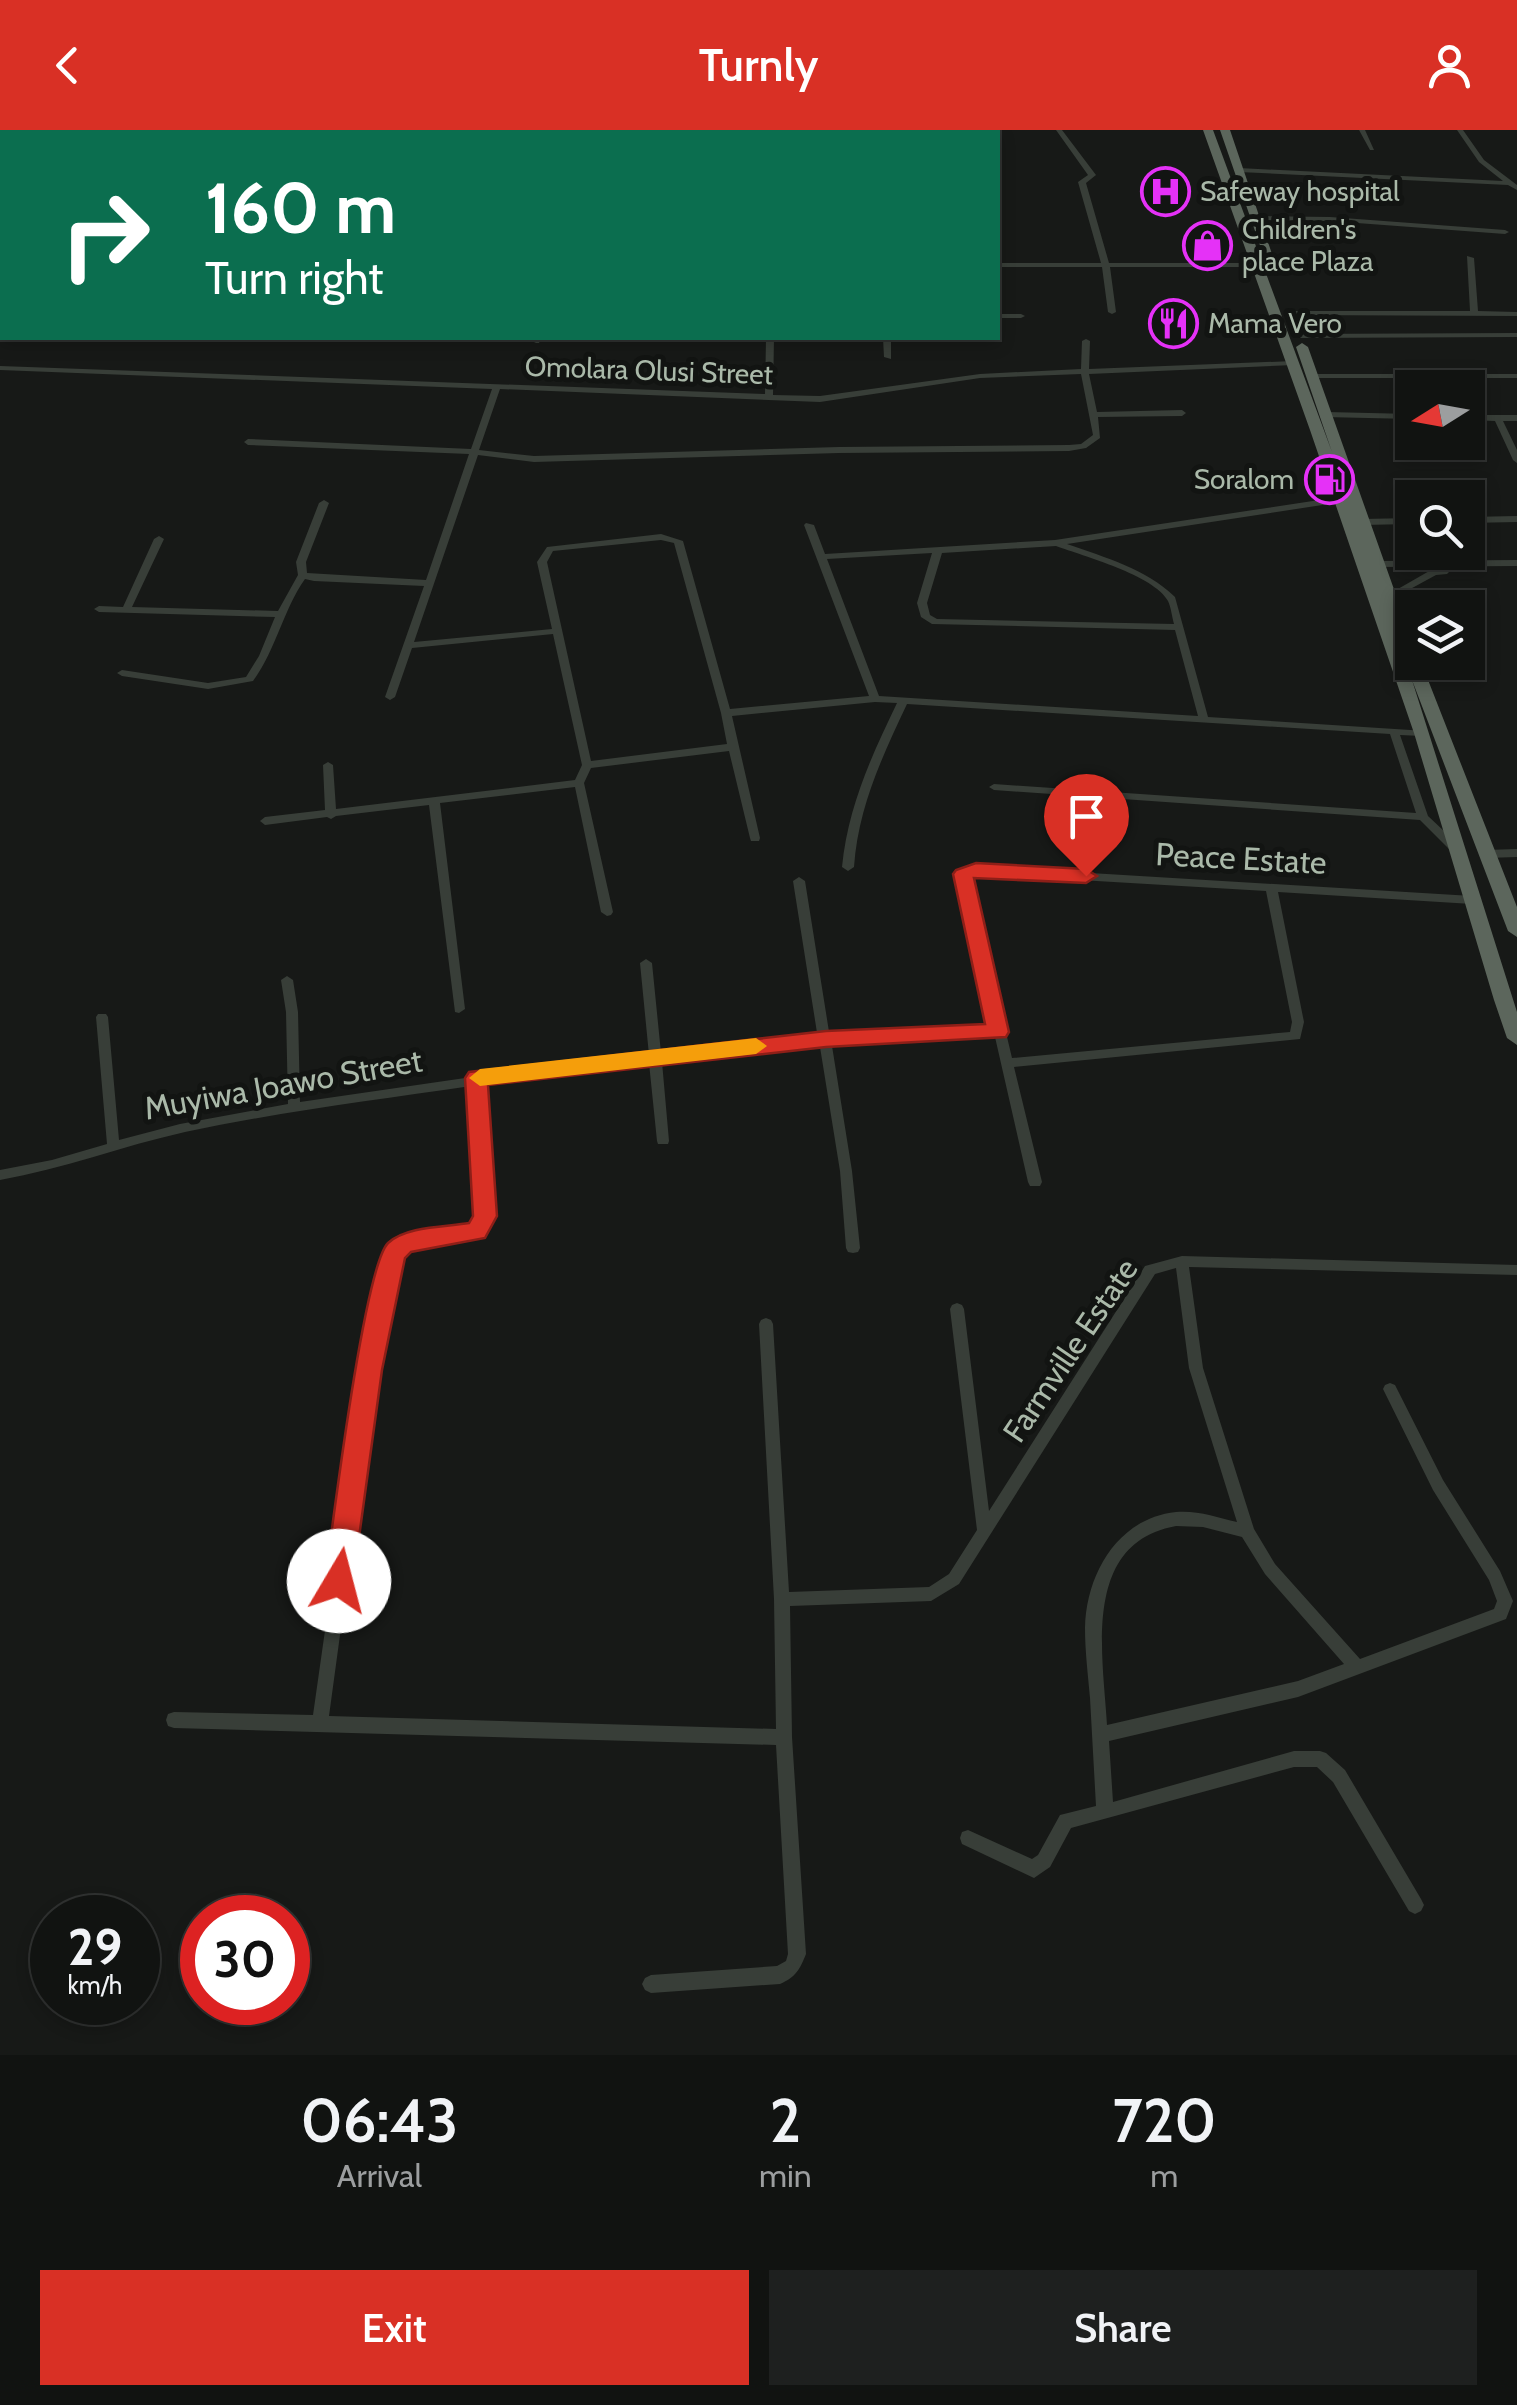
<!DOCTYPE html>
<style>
body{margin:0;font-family:Cabin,sans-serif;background:#1e201f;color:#f1f3f6;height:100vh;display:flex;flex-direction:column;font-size:38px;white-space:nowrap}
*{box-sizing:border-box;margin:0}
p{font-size:32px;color:#9c9e9f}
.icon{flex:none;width:55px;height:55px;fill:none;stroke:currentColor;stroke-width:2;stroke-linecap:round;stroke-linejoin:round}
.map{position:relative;height:1925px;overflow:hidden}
.details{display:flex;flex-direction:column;background:#111311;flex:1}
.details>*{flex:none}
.guide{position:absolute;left:0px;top:0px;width:1000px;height:210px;box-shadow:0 5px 15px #0003,0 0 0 2px #303231;background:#0b6e4f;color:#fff;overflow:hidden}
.needle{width:65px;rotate:259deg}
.controls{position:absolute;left:1395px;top:240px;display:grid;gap:20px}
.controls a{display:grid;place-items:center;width:90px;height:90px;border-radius:0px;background:#111311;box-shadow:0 5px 15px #0003,0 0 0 2px #303231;font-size:50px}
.speed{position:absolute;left:30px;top:1765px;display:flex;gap:20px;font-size:50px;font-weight:700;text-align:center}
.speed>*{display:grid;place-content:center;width:130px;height:130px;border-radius:50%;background:#111311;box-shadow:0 5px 15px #0003,0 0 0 2px #303231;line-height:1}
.speed small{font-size:25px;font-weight:400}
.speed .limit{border:15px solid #d22;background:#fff;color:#111}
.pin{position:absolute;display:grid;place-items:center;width:85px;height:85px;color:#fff;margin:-102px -42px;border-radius:50% 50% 50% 0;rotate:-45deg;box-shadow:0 0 10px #0007}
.pin .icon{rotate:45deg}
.me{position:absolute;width:110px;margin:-55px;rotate:8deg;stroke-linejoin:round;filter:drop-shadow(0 0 8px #0008)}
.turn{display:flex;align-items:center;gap:35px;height:210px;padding:0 40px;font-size:45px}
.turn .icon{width:130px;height:130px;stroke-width:2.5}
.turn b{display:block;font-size:70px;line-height:85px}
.eta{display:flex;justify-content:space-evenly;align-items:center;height:170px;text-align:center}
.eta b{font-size:60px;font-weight:600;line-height:70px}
.cta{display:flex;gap:20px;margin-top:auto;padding:20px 40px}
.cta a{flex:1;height:115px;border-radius:0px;background:#d93025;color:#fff;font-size:40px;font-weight:600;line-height:115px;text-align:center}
.cta a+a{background:#1e201f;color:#f1f3f6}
header{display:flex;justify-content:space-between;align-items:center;height:130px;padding:0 40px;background:#d93025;color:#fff;font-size:45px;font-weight:600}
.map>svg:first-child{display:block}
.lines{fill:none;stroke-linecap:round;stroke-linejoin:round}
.minor{fill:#383e38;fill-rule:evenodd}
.trunk{fill:#5c665c;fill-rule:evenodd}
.route{fill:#d93025;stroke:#8d1f18;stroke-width:2.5}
.slow{fill:#f59e0b}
.labels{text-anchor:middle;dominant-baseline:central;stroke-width:10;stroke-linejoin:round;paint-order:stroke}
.far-poi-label{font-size:28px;fill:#aab9a9;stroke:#121412;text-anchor:start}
.far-street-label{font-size:28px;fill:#aab9a9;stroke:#121412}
.street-label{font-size:32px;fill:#aab9a9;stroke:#121412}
</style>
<header><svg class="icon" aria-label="back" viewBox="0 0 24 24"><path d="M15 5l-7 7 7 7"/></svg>Turnly<svg class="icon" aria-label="person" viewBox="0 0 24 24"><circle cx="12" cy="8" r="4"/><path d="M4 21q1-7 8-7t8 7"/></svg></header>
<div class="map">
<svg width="1517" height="1925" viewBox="0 0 1517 1925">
<rect width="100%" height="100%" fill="#171917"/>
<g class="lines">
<!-- minor -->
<path class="minor" d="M793,0H799L800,2H794Z
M971,0H999L990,2H968Z
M1056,0H1062L1096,45L1086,53L1109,133H1258L1262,135L1258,137H1110L1116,182L1112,184L1108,182L1102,137H998V133H1101L1078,52L1088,45Z
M1359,0H1365L1374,20H1370Z
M1457,0H1463L1484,30L1517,55V60L1508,55L1239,42L1235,40L1239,38L1503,51L1479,32Z
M1253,86L1330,87L1505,100L1509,102L1505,104L1330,91L1256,90L1252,88Z
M1467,126L1474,128L1478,181L1517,182V186L1290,185L1286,183L1290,181H1470Z
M998,184H1021L1025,186L1021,188H998Z
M1517,203V207L1298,208L1294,206L1298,204Z
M533,208H541L539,213H536L532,211Z
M766,208H774L773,265L820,266L980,244L1081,239L1082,211L1086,209L1090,211L1089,239L1294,231L1298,233L1294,235L1089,244L1097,282L1182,280L1186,283L1182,286L1098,287L1100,308L1086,318L1069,321L839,323L534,332L478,325L414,512L552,499L537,432L547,417L661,404L683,411L730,579L869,566L804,395L806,393L814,395L825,424L1055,410L1339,367L1343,370L1342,372L1067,414C1106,428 1145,438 1175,467L1208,587L1426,601L1427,603L1422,606L1400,605L1428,686L1461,717L1463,720L1461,723H1453L1420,690L994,660L989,657L994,654L1416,683L1390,604L907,574C882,627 858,678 854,737L848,741L842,737C848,677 871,627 897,573L875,572L732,586L760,708L759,711H751L750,708L729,621L591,638L584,653L613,782L611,785L607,786L601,782L575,657L440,673L465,879L459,883L455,882L429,675L336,686L331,689L327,687L265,695L260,691L265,687L325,680L323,635L328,632L333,635L336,679L575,650L582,635L553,504L412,518L395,567L390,570L385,567L424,456L314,451L305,449C283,480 276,520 253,551L208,559L122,546L117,543L122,540L208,553L246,547L259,526L275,487L99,482L94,479L99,476L123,477L154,409L159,406L164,409L132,477L278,481L298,445L296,432L319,373L324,370L329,373L306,432L307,443L426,450L469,324L248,315L244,312L248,309L471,319L492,259L0,240V236L765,264ZM1081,244L1093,305L1081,314L1069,315L839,317L534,326L479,320L500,259L820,272L980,248ZM661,410L674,413L721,583L727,614L591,631L547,432L553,421ZM1056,416C1083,426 1154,445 1168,471C1171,477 1172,487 1174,494L937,489L930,485L927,473L942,423ZM932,423L917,473L921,487L932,494L1175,500L1198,586L879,566L827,429Z
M883,208H891V229L884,227Z
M1311,244H1517V248H1314L1310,246Z
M1327,282L1412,284V289L1324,287V283Z
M1517,285V291H1503L1517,320V333L1513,330L1495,291L1468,290V285Z
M1517,386V392L1468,393V387Z
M1412,388V394L1362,395L1357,392L1362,389Z
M1517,430V436L1378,437L1373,434L1378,431Z
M1444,439L1449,442L1447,444L1436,445L1392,469H1386L1384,467L1431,440Z
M1517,719V727L1486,728L1480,724L1486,720Z
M976,736L1472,766L1478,770L1472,774L1278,762L1304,892L1300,909L1014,937L1042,1052L1040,1056H1030L1028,1052L995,907L832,916L852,1041L860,1118L858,1122L853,1123L848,1122L846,1118L840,1041L820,917L662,932L669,1011L668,1014H658L657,1011L649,933L484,954L492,1086L482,1105L409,1118L399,1126L376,1240L329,1586L776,1599L774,1469L759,1194L761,1190L766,1188L771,1190L773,1194L789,1462L929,1457L949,1444L977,1400L950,1179L952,1175L957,1173L962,1175L964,1179L989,1381L1145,1136L1182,1126L1517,1135V1145L1189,1137L1203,1238L1254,1399L1275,1434L1360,1529L1494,1479L1497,1471L1489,1450L1433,1360L1383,1259L1385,1255L1390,1253L1395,1255L1443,1350L1500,1441L1513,1471L1506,1489L1298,1567L1109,1611L1113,1672L1294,1621H1320L1326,1623L1345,1640L1421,1769L1424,1775L1421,1781L1415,1784L1409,1781L1333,1652L1317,1637H1294L1071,1698L1050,1737L1034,1748L962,1714L960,1708L962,1702L968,1700L1032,1729L1038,1725L1060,1685L1096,1676C1094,1640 1092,1604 1090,1568C1088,1545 1085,1521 1085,1498C1086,1444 1118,1388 1176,1382C1196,1380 1217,1387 1237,1392L1189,1238L1176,1138L1155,1144L959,1454L931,1471L790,1476L792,1607L806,1824C800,1839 796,1847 780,1854L651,1863L645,1860L642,1854L645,1848L651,1845L777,1836L786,1831L788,1824L776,1615L174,1598L168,1596L166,1590L168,1584L174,1582L313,1585L362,1240L386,1123L400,1109L405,1108L473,1096L478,1086L471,956C375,970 279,982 185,1002C122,1016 63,1039 0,1050V1040L52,1030L107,1014L96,887L98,884H106L108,887L119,1010L180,994L288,974L286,882L281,850L287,846L293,850L298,882L300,972L472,947L477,943L482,945L649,925L640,833L646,829L652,833L661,923L818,909L793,751L799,747L805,751L830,908L993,898L957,744L959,741ZM976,744L1266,761L1292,892L1290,902L1012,928L969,746ZM1176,1396L1203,1397L1242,1407L1265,1444L1344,1534L1298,1551L1107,1595C1103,1525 1081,1413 1176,1396Z"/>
<!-- trunk -->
<path class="trunk" d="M1203,0H1213L1332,322L1296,217L1302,213L1308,217L1412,510V532H1421L1517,777V807L1508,801L1412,550L1517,882V915L1507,908L1494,870L1414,603L1310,300Z
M1220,0H1230L1273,127L1263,124Z"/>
</g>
<!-- route -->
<path class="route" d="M976,733L1086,739L1097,746L1086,753L974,748L1009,902L1006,907L826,917L488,955L497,1086L485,1108L411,1122L405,1128L382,1240L353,1451L349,1460L339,1464L329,1460L325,1451C332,1400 364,1137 388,1113C406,1096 446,1097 469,1093L473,1086L465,948L469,942L826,901L985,894L953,744L956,740Z"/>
<!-- slow -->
<path class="slow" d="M756,908L767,916L756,924L480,956L469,948L480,939Z"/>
<!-- icons -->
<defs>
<symbol id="hospital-ring" viewBox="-11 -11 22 22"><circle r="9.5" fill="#121412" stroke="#e531f7" stroke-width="1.5"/><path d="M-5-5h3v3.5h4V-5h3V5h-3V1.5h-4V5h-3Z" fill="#e531f7"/></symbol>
<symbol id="shop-ring" viewBox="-11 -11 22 22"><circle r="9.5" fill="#121412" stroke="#e531f7" stroke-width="1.5"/><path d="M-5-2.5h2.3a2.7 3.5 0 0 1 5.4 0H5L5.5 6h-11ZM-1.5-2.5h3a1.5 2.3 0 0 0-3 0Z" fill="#e531f7"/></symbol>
<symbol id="restaurant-ring" viewBox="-11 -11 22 22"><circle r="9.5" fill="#121412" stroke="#e531f7" stroke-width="1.5"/><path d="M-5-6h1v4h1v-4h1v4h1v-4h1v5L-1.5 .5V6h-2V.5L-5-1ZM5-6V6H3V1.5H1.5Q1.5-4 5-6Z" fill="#e531f7"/></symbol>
<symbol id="fuel-ring" viewBox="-11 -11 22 22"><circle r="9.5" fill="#121412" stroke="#e531f7" stroke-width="1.5"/><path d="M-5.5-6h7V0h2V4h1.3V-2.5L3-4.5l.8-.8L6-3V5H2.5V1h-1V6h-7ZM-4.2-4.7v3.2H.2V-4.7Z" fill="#e531f7"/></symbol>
</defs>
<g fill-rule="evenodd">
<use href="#hospital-ring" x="1138" y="34" width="55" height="55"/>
<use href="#shop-ring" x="1180" y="88" width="55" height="55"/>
<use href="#restaurant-ring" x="1146" y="166" width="55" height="55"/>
<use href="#fuel-ring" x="1302" y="322" width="55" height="55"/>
</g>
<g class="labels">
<!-- far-poi labels -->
<g class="far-poi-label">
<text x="1200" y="61">Safeway hospital</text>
<text x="1242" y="99">Children's<tspan x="1242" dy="32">place Plaza</tspan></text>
<text x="1208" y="193">Mama Vero</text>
<text x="1294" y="349" text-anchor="end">Soralom</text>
</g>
<!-- far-street labels -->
<g class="far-street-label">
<text transform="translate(649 240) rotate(2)">Omolara Olusi Street</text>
</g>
<!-- street labels -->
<g class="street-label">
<text transform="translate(1241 728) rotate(3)">Peace Estate</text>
<text transform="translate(283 954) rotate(-10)">Muyiwa Joawo Street</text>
<text transform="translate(1070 1220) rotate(-56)">Farmville Estate</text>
</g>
</g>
</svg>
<div class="controls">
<a><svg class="needle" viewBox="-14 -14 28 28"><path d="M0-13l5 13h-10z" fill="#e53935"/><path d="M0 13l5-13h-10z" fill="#9c9e9f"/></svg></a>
<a><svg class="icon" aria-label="search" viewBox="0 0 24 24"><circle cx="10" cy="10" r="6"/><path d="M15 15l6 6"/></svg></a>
<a><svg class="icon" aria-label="layers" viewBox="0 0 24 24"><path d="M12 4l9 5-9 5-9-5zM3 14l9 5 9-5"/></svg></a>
</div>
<div class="speed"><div>29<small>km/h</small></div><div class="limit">30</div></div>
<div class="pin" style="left:1086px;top:746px;background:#d93025"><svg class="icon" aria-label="arrive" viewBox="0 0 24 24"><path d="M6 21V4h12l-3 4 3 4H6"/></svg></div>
<svg class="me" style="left:339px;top:1451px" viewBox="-20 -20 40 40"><circle r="19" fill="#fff"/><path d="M0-13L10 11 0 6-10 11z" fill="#d93025"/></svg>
<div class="guide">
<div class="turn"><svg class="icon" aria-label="right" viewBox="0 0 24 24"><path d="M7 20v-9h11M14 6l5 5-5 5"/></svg><div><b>160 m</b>Turn right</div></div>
</div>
</div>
<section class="details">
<div class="eta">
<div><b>06:43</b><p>Arrival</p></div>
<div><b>2</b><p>min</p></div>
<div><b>720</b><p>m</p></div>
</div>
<div class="cta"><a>Exit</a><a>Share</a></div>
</section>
